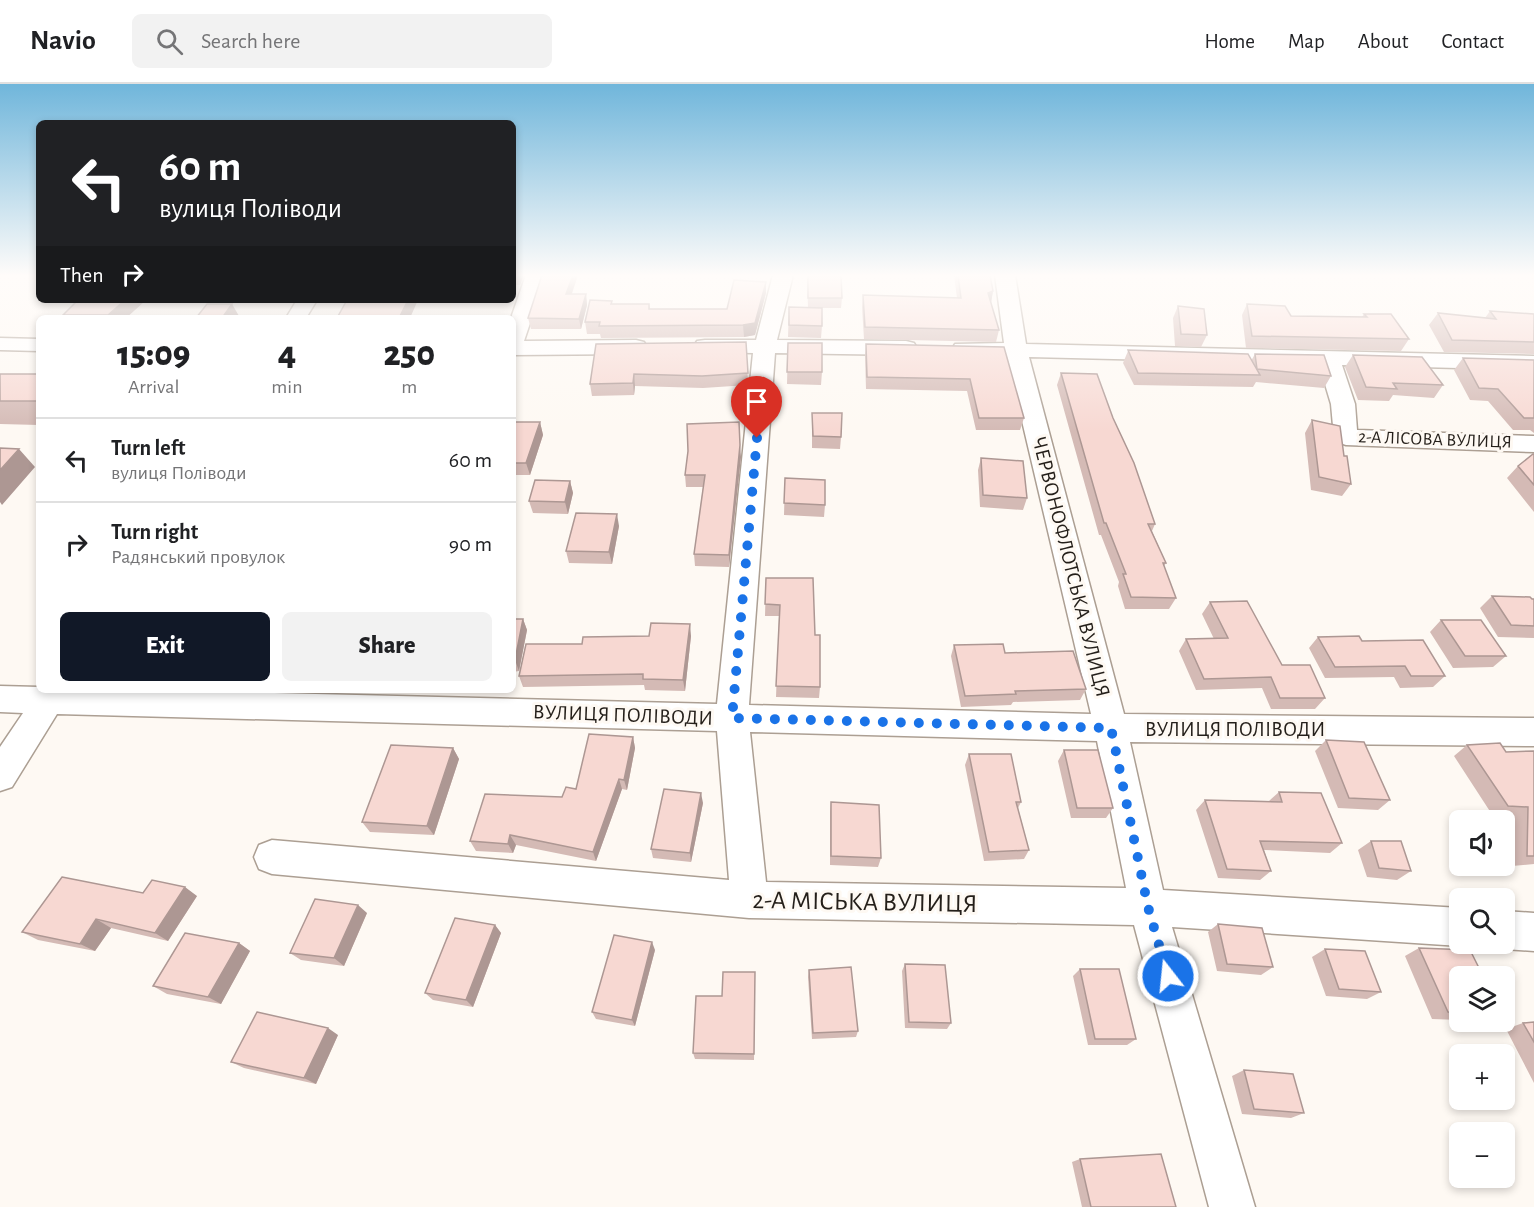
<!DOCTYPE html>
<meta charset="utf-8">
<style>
body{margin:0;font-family:"Alegreya Sans",sans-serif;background:#f2f2f2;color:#202124;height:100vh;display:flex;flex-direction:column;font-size:22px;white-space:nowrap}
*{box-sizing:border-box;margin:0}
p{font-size:20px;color:#757577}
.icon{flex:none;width:33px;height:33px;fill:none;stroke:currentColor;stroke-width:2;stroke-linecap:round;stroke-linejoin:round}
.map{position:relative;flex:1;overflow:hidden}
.sheet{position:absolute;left:36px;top:231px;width:480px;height:378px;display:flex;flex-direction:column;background:#fff;border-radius:9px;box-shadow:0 3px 9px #0003}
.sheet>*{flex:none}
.banner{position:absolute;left:36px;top:36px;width:480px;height:183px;border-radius:9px;box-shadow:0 3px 9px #0003;background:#202124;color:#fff;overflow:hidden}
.buttons{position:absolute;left:1449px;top:726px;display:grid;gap:12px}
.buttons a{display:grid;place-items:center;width:66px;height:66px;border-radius:9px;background:#fff;box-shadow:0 3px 9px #0003;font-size:30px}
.pin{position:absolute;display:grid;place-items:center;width:51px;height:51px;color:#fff;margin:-62px -26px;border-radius:50% 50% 50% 0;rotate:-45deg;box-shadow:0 0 6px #0007}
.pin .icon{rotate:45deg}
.me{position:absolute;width:66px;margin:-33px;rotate:344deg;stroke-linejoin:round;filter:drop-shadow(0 0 4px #0008)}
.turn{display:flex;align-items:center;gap:21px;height:126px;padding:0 24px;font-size:27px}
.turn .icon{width:78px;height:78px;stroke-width:2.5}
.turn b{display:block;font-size:42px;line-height:51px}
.then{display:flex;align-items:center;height:57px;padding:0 24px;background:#0003;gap:12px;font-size:22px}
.eta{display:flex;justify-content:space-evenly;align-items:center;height:102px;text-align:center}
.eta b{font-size:36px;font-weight:800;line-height:42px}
.cta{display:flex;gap:12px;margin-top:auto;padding:12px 24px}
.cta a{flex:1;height:69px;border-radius:9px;background:#111827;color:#fff;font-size:24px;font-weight:800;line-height:69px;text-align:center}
.cta a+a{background:#f2f2f2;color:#202124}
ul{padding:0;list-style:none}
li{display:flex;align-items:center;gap:18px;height:84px;padding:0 24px;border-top:2px solid #e0e0e0}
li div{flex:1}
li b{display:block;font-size:22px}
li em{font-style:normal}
header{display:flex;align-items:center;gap:36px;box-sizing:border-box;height:84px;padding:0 30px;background:#fff;border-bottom:2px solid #e0e0e0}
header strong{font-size:28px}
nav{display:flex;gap:33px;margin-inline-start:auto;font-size:21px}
.search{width:420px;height:54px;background:#f2f2f2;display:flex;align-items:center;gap:15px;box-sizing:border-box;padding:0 21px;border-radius:9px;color:#757577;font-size:22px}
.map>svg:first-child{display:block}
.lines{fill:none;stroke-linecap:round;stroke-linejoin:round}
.minor-casing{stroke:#ac9f93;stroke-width:3}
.minor{fill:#fff;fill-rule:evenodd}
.wall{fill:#d4bab5}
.shaded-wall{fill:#ad9793}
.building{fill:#f7d8d2;stroke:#ad9793;stroke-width:1.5}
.route{stroke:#1a73e8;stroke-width:10;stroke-dasharray:0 18}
.labels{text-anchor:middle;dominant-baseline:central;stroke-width:6;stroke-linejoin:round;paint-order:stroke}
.far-street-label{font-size:18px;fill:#241f1a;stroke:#fef9f3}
.street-label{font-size:21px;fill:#241f1a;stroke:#fef9f3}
.near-street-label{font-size:26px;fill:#241f1a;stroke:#fef9f3}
</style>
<header>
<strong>Navio</strong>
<div class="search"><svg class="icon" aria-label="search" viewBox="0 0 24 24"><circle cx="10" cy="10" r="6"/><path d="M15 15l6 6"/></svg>Search here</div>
<nav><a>Home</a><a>Map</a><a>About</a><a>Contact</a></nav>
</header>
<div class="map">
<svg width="1534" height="1123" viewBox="0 0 1534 1123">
<rect width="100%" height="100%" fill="#fef9f3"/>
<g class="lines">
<defs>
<path id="minor" d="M526,191H546L524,257L636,256L644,258L647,263L644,268L636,270L513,271V234H511Z
M773,191H793L777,256L906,257L914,259L917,264L914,269L906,271L775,269L749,621L1091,630L1007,273L955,270L952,265L955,260L1004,259L995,191H1015L1026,260L1534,272V286L1342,281L1355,320L1357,346L1534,352V368L1346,361L1337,358L1334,353L1331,320L1319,280L1029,273L1124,630L1534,634V662L1130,658L1163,806L1460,824V860H1466L1460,862L1172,843L1255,1123H1209L1134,841L749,834L272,790L259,785L254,773L259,761L272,756L729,796L717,647L57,630L12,703L0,707V663L23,629L0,628V602L39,603V606H158L717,620L753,269L705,268L697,267L694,262L697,257L705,256H756ZM750,648L1097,657L1126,804L766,798Z
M297,216H317L306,234H286Z
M0,254L39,255V267L0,266Z
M1504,827L1534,829V867L1504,865L1491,860H1504Z"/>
</defs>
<!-- minor casing -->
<use href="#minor" class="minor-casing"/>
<!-- minor -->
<use href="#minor" class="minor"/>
</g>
<!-- wall -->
<path class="wall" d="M513,191H524L520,201H513Z
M542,191H578L572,210H586L587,221L581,245H531L528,234Z
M807,191H841L842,214L841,224H808Z
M954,191H990L993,207L991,218L999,246L996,258L864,255L862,223L863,211L957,214Z
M766,209L755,251L744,253L601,254L600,250H587L585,238L613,220H649L650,225H727Z
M146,216L126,234H66L63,231Z
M1247,220L1291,232L1362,233L1364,230L1409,255L1401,267L1246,264L1242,231Z
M1178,222L1207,251L1201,263L1175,262L1173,234Z
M789,223L822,242L821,254L788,253Z
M1490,227L1534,230V270L1444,268L1429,241L1438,229L1485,234Z
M746,258L748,301L703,304L635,302L634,311L592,312L590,300Z
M788,259L822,288L821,301L787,300Z
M866,260L1004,263L1024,334L1020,346H976L967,307L866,305L865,272Z
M1128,267L1251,277L1255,270L1331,292L1324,304L1256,298L1253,303L1134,301L1123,279Z
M1353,271L1443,301L1434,314L1393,311L1389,317L1358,316L1345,283Z
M1463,274L1534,276V349L1530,346H1513L1488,317L1470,316L1454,286Z
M1061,289L1113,334L1155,440L1152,447L1166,479L1164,482L1176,514L1169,525H1125L1118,502L1119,498L1101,451H1099L1057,301Z
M0,290H39V341L0,340Z
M812,329L841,353L840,365L812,364Z
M1312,336L1344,372L1351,400L1342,412L1311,406L1305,349Z
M513,338H540L543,351L530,391H513Z
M1534,370V428L1507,394L1518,382Z
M741,373L729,483L695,482L694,470L703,403H686L685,391Z
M981,374L1027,414L1023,426L980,423L978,386Z
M785,394L825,421L824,433L784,431Z
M570,397L573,409L568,430L533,429L529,417Z
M619,442L612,480L569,479L566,467Z
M766,494L815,551L820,603L819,614L776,613L779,532H765Z
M1492,512L1534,515V554L1498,553L1480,524Z
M1210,518L1282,581L1325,614L1315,625H1271L1262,604L1196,606L1179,567L1186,555H1214L1202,530Z
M513,535H523L527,546L519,587L513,588Z
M1441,536L1506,572L1493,583L1453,584L1430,548Z
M691,552L685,607L645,606L644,601L523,603L519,592L582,560Z
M1318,553L1362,557L1445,592L1433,603L1400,604L1394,593L1325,594L1309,564Z
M954,561L1005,569L1086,605L1080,616L1013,618L1011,621L961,623L951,572Z
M633,653L635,664L627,706L622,705L596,777L516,761L513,769L476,767L470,757L562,713L576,705Z
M1326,656L1390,716L1378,726L1338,724L1315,667Z
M1467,661L1506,668L1534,667V780L1512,782L1513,733L1493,732L1454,672Z
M453,664L459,675L434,751L370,748L362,738Z
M1064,666L1113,724L1106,734H1071L1058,677Z
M969,670L1021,718L1018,724L1029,766L1024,775L984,777L965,681Z
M1279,708L1342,759L1330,769L1264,766L1271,787L1260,796L1218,794L1196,726L1205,716L1269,717Z
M831,718L881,774L878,783L830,781V728Z
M703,719L691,778L653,774L651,765Z
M1371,757L1411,787L1397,796L1367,793L1358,766Z
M143,809L197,812L168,857L111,844L95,867L38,856L22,848Z
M367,829L344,882L301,876L290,869Z
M1218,840L1273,883L1261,891L1217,887L1208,848Z
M495,841L501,849L473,923L433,916L425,909Z
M239,859L250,867L221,920L167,910L153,902Z
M1419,864L1460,892V936L1432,935L1405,872Z
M1325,865L1381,908L1367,915L1326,912L1312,873Z
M655,866L635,942L596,935L592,928Z
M905,880L951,939L947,945L905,944L902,887Z
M1080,885L1136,955L1127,961H1088L1073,892Z
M809,886L858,947L856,953L812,955L808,893Z
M755,896L754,976L695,975L693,969Z
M1534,938V999L1506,945L1523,939Z
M338,951L316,1000L244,984L231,978Z
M1244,986L1304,1029L1291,1034L1242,1030L1232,992Z
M1080,1075L1176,1123H1082L1072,1078Z"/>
<!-- shaded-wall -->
<path class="shaded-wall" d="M518,191H524L520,201Z
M573,191H578L568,220L566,210Z
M766,198V209L755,251L744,253L743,241Z
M993,207L991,219L988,209Z
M586,210L587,221L581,245L579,235Z
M125,216H146L126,234H110L108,231Z
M408,216H418L410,234H399Z
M232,220L239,232L237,234H222Z
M634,290L635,302L634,311L633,299Z
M540,338L543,351L530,391L526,379Z
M740,361L741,373L729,483V471Z
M19,365L35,383L2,421L0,418V386Z
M570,397L573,409L568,430L565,418Z
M617,430L619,442L612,480L609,468Z
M523,535L527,546L519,587L515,576Z
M690,540L691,552L685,607L683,596Z
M633,653L635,664L627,706L624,696Z
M453,664L459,675L434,751L427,742Z
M619,695L622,705L596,777L593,768Z
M701,709L703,719L691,778L690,769Z
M510,751L516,761L513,769L508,760Z
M185,803L197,812L168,857L155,849Z
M358,821L367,829L344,882L334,874Z
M96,835L111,844L95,867L80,860Z
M495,841L501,849L473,923L466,916Z
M652,858L655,866L635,942L632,936Z
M239,859L250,867L221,920L208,913Z
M328,944L338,951L316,1000L304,994Z"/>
<!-- building -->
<path class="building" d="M542,191H573L566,210H586L579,235L528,234Z
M808,191H841L842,214H808Z
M958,191H990L993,207L988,209L999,246L865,243L863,211L961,214Z
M734,196L766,198L755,239L743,241L599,242L600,238H585L590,216L612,217L611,220H649V225H727Z
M78,216H125L108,231H63Z
M347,216H408L399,234H337Z
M207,220H232L222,234H196Z
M1247,220L1285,222L1291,232L1367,233L1364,230H1391L1409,255L1252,252Z
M1178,222L1204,225L1207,251L1181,250Z
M789,223L822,224V242L789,241Z
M1490,227L1534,230V258L1452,256L1438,229L1496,235Z
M746,258L748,289L702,292L634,290L633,299L590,300L596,260Z
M788,259H822V288H787Z
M866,260L1004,263L1024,334H979L970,295L867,293Z
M1128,266L1248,270L1260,291L1138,289Z
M1255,270L1324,271L1331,292L1257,285Z
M1353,271L1422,273L1443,301L1393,299L1397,305L1366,303Z
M1463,274L1534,276V334H1524L1498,305L1479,304Z
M1061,289L1097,290L1113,334L1134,379L1155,440H1148L1166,479H1163L1176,514L1131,513L1123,490H1126L1106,439H1104Z
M0,290H39V317H0Z
M812,329H842L841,353L813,352Z
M1312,336L1340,342L1344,372H1347L1351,400L1319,393Z
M513,338H540L526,379H513Z
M739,338L740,361L729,471L694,470L705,391H685L688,367L687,340Z
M0,364L19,365L0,386Z
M1533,370H1534V401L1518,382Z
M981,374L1023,377L1027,414L983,411Z
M785,394L825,396V421L784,419Z
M535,396L570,397L565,418L529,417Z
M576,429L617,430L609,468L566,467Z
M766,494H813L815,551H820V603L776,602L780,521L765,520Z
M1492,512L1530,513L1532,515H1534V542L1511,541Z
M1247,517L1282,581H1310L1325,614H1280L1271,593L1204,595L1186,555L1228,554L1210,518Z
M513,535H523L515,576H513Z
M1441,536H1481L1506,572H1465Z
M651,539L690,540L683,596L643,595V590L519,592L526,560H582L583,553L649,552Z
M1359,552L1362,557L1423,556L1445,592H1411L1405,582L1335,583L1318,553Z
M1003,560L1005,569L1073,567L1086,605L1015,607L1016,610L965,612L954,561Z
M589,650L633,653L624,696L619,695L593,768L510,751L508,760L470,757L485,710L562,713L566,703L576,705Z
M1326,656L1364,658L1390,716L1349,714Z
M1500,659L1506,668L1534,667V772H1527L1528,723L1508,722L1467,661Z
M391,661L453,664L427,742L362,738Z
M1064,666H1098L1113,724H1077Z
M969,670H1011L1021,718H1016L1029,766L989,768Z
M664,705L701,709L690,769L651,765Z
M1279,708L1321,709L1342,759L1260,757L1271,787L1227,785L1205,716L1282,718Z
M831,718L879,721L881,774L831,772Z
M1371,757H1401L1411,787L1379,784Z
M62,793L143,809L152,796L185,803L155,849L96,835L80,860L22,848Z
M315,815L358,821L334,874L290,869Z
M455,834L495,841L466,916L425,909Z
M1218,840L1262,844L1273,883L1227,880Z
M185,849L239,859L208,913L153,902Z
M614,851L652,858L632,936L592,928Z
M1419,864L1470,866L1483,892H1460V929L1448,928Z
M1325,865L1365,867L1381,908L1339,905Z
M905,880L945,881L951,939L909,938Z
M851,883L858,947L813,949L809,886Z
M1080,885H1119L1136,955H1095Z
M723,888H755L754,970L693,969L696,912H722Z
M257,928L328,944L304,994L231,978Z
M1534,938V958L1523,939Z
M1244,986L1293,990L1304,1029L1254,1025Z
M1161,1070L1176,1123H1091L1080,1075Z"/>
<!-- sky -->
<linearGradient id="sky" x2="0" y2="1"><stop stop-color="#70b6db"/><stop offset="0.55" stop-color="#fffcfa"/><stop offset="1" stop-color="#fffcfa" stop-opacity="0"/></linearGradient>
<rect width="1534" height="348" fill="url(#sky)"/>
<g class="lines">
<!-- route -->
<path class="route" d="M757,354L732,634L1111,644L1148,823L1168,892"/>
</g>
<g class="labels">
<!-- far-street labels -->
<g class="far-street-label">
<text transform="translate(1435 356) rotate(2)">2-А ЛІСОВА ВУЛИЦЯ</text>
</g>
<!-- street labels -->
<g class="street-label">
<text transform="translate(1071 483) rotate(76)">ЧЕРВОНОФЛОТСЬКА ВУЛИЦЯ</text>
<text transform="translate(623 631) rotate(2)">ВУЛИЦЯ ПОЛІВОДИ</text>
<text x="1235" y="645">ВУЛИЦЯ ПОЛІВОДИ</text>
</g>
<!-- near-street labels -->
<g class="near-street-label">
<text transform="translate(865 818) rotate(1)">2-А МІСЬКА ВУЛИЦЯ</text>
</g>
</g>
</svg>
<div class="buttons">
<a><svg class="icon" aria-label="sound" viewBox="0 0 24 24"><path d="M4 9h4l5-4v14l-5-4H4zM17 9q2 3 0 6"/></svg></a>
<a><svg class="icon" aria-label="search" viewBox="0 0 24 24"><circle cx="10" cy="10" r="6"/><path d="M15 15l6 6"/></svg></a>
<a><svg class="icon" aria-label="layers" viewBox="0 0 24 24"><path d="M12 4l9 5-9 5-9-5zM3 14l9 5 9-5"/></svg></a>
<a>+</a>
<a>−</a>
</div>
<div class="pin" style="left:757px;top:354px;background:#d93025"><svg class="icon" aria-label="arrive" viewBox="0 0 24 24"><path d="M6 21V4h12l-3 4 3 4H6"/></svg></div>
<svg class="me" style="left:1168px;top:892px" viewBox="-20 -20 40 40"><circle r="17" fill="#1a73e8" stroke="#fff" stroke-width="3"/><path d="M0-11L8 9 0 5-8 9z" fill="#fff"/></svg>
<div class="banner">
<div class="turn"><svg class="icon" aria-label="left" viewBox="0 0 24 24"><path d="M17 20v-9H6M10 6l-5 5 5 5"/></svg><div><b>60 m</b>вулиця Поліводи</div></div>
<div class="then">Then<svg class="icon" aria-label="right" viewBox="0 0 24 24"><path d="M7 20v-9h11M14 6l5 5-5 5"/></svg></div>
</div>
<section class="sheet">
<div class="eta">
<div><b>15:09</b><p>Arrival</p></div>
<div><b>4</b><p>min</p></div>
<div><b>250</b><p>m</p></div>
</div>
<ul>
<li><svg class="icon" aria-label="left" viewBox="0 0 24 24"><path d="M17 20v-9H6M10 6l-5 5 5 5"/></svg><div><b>Turn left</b><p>вулиця Поліводи</p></div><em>60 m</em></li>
<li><svg class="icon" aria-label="right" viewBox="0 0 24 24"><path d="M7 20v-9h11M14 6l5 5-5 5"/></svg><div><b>Turn right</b><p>Радянський провулок</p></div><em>90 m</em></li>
</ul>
<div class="cta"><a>Exit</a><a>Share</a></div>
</section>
</div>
